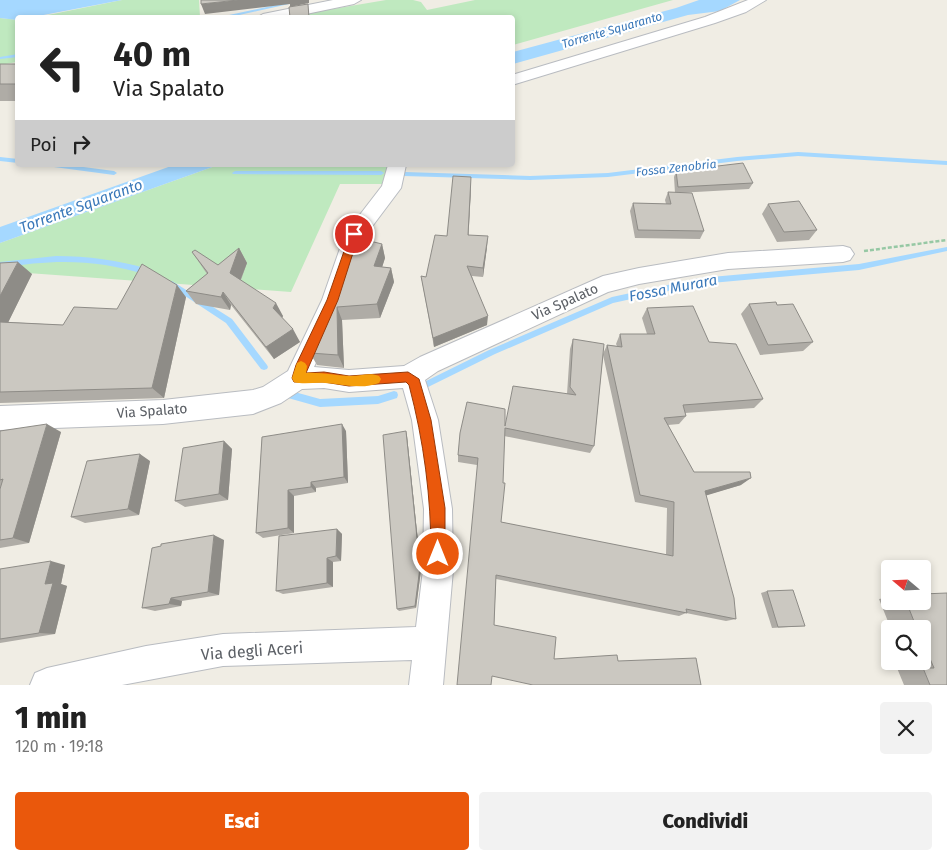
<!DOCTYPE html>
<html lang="it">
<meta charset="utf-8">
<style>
body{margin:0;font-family:"Fira Sans",sans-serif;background:#f2f2f2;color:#222;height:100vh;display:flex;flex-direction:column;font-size:19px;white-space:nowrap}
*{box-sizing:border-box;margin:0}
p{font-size:16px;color:#767676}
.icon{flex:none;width:28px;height:28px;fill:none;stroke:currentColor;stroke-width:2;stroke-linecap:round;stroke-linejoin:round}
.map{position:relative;height:685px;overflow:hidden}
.details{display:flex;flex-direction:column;background:#fff;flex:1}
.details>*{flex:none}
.hud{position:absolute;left:15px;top:15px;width:500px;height:152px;border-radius:5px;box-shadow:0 2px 8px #0003;background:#fff;color:#222;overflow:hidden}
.needle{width:32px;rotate:289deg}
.fabs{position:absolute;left:881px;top:560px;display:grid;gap:10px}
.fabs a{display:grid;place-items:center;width:50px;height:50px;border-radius:5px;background:#fff;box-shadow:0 2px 8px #0003;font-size:25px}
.pin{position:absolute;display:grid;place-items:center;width:42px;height:42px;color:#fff;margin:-21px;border:2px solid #fff;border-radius:50%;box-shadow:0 1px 5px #0007}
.me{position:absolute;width:55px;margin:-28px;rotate:0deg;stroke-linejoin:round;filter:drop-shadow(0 0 4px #0008)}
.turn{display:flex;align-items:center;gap:18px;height:105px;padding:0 15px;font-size:22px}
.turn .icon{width:65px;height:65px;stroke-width:2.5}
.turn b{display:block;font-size:35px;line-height:42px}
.then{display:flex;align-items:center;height:48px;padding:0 15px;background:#0003;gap:10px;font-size:19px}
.round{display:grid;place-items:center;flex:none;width:52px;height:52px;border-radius:5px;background:#f2f2f2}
.headline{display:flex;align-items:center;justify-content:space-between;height:85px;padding:0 15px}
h1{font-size:30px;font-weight:800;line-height:38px}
.button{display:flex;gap:10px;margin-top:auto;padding:10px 15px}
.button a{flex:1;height:58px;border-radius:5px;background:#ea580c;color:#fff;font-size:20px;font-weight:800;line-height:58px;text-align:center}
.button a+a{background:#f2f2f2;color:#222}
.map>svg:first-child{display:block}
.green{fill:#bfe9bf}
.water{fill:#a5d8ff}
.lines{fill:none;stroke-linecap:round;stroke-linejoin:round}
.stream{fill:#a5d8ff;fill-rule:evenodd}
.minor-casing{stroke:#b9bcc1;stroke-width:2}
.path{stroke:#96c8a4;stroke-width:2.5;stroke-dasharray:4 2;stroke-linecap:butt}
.minor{fill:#fff;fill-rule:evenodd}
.wall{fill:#afaca6;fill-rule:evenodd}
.shaded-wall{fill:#8e8c87}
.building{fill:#cbc8c1;stroke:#8e8c87}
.route{fill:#ea580c;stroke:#983908}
.slow{fill:#f59e0b}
.labels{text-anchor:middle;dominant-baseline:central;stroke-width:4.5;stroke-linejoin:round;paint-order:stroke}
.far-water-label{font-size:12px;font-style:italic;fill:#3a78b9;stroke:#fff}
.street-label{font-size:14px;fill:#5c6066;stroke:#fff}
.water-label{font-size:15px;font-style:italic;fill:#3a78b9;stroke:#fff}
.near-street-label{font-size:16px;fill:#5c6066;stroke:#fff}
</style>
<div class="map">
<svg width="947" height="685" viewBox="0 0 947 685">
<rect width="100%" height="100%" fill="#f0ede4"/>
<!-- green -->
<path class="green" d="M122,0H199L200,17L33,18Z
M386,0H413L421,2L427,10L475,0H673L513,45L512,18H292L291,16Z
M0,18L18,20L17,62L0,65Z
M218,165H388L382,184H340L291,292L0,271V243Z"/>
<!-- water -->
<path class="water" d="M0,0H122L33,17L18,18L17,20L0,18Z
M699,0H740L720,11L688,15L513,64V52L676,8Z
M174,165H218L0,243V227Z"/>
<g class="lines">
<!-- stream -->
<path class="stream" d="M299,0H307L226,18H215Z
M18,54V57L0,59V57Z
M798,152L947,161V165L798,156L737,161L608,177L530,180L404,176L401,174L404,172L530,176L608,173L737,157Z
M0,157L18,159V163L0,161Z
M51,165H68L114,171L117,173L114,175L54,167Z
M235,171H381L384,173L381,175L233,174L232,173Z
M947,247V251L859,270L700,284L613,303L495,354L422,390L419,392L416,390L415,388L416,386L489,350L612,297L700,278L859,264Z
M56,256C88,256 118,260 148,269L151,272L148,275C96,259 54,259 0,268V262Z
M172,281L232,319L267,365L268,367L267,369L264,370L261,369L226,323L170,286L169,284Z
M291,391L320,399L378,396L394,391L397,392L398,395L397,398L378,404L320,407L288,398L287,395L288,392Z"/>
<defs>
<path id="minor" d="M333,0H361L354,4L287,18H256L263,14Z
M748,0H766L746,12L715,23L512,85V75L705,17Z
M388,165H406L401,188L365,236L344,300L314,367L349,370L404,366L420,357L603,276L639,268L728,253L843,246L850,248L854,254L850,260L843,262L728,269L639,284L608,292L438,371L425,380L438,420L452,509L453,570L443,685H409L412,660L223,666L122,685H30L35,673L47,668L146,646L223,634L416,627L423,570L424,509L412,420L403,388L349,392L324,388L302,389L281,403L253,414L163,424L0,430V406L163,400L253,390L263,387L288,371L322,300L345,234L382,186Z"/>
</defs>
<!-- minor casing -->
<use href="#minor" class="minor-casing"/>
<!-- path -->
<path class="path" d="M864,251L947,240"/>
<!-- minor -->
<use href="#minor" class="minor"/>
</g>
<!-- wall -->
<path class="wall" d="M0,64H18V101H0Z
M676,171L753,183L749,189L678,193L704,231L700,239L635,238L630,211L633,203L666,204L665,200L668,192L675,193L674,177Z
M471,188L468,235L487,247L483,277L472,276L487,325L434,347L421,276L426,277Z
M768,204L817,230L809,240L777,242L762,214Z
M382,244L385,258L382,267L391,268L394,282L380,318L342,320L344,368L317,365L310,353L341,287Z
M239,248L247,263L241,280L283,316L282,318L300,342L274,359L231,305L230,310L196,304L186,291L207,274L192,252L218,265Z
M0,263L32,274L8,322L63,325L117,309L186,297L164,398L0,403Z
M749,304L777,305L813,342L803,351L760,355L741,314Z
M647,308L709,342L763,399L754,408L685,413L686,416L679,424L668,425L694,472L741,485L706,495L736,619L726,621L686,613L679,616L496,579L492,676L477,465L458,462V455L505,426L567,394L570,349L573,339L603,354L607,345L617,346L616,344L620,334H647L642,318ZM603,355L635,502L667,508L666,555L501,522L504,436L590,453L594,446Z
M0,431L61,432L29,543L0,548Z
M346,431L348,483L316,488V492L294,496V533L263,538L256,533L262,437Z
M406,431L407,436L421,570L416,608L399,611L397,609Z
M224,441L232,449L228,500L185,507L175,501Z
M150,461L139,515L85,523L71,517Z
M337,529L342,534L341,561L333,562V587L283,594L276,591Z
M224,540L219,595L182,601L181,606L155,611L142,608Z
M65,565L61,584L67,586L55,634L0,643V569Z
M767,591L805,626L772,628L761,593Z
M890,597V601H922L947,685H904L897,668H907L905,661H922V629H891L879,599Z"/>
<!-- shaded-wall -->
<path class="shaded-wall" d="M238,0H309V3L290,7V4L205,14L201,4Z
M471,177V188L468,245V235Z
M488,236L487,247L483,277V268Z
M382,244L385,258L378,280L374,266Z
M239,248L247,263L238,286L230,273Z
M18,262L32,274L3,333L0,331V296Z
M391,268L394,282L380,318L377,304Z
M177,285L186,297L164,398L152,388Z
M223,292L231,305L230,310L221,297Z
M276,303L283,316L280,321L273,308Z
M337,307L342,320L344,368L338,355Z
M488,316L487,325L434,347L433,338Z
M293,329L300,342L274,359L266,347Z
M47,424L61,432L29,543L13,538Z
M342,424L346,431L348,483L344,477Z
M406,431L407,436L421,570L416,608L415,606Z
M224,441L232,449L228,500L219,494Z
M140,454L150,461L139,515L128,509Z
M751,478L741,485L698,498L705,491Z
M311,482L316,488V492L311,487Z
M288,490L294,496V533L288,528Z
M337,529L342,534L341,561L336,556Z
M214,535L224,540L219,595L208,592Z
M327,558L333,562V587L327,583Z
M51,561L65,565L61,584L67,586L55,634L39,633L45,584Z
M171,598L182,601L181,606L169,604Z"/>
<!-- building -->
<path class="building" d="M201,0H238L201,4Z
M308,4L309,18H290L289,7Z
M0,64H18V84H0Z
M743,163L753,183L678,187L676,171Z
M453,176L471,177L468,235L488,236L483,268L467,266L488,316L433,338L421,276L426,277L435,235L447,236Z
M668,192L692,193L704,231L638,230L633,203L671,204Z
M799,201L817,230L784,232L768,204Z
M358,238L382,244L374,266L391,268L377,304L337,307L338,355L310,353L341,287Z
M239,248L230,273L276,303L273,308L293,329L266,347L223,292L221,297L186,291L208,273L192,252L195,250L218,265Z
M18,262L0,296V263Z
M142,264L177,285L152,388L0,392V322L63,325L74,307L117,309Z
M776,302L777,305L793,304L813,342L768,345L749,304Z
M693,306L709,342L736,344L763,399L683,405L686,416L664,418L694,472H750L751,478L705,491L734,598L736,619L686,609L687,613L496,575L494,625L556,637L554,659L617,655L618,661L696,658L701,685H533L492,676L491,685H457L478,458L458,455L460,433L467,402L505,409V426L513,386L576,395L570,387L573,339L604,344L594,446L505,428L503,483H505L501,522L673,556L674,502L640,495L607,345L622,347L620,334H655L647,308Z
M47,424L13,538L0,540V489L3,479L0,480V431Z
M342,424L344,477L311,482V487L288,490V528L256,533L262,437Z
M406,431L420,567L415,606L397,609L383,435Z
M224,441L219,494L175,501L183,448Z
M140,454L128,509L71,517L87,461Z
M337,529L336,556L327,558V583L276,591L279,536Z
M214,535L208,592L171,598L169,604L142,608L152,548L161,546V544Z
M51,561L45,584L53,583L39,633L0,639V569Z
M793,590L805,626L778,627L767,591Z
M947,593V685H930L923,668H934L922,640V629H917L906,601H922V594Z"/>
<!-- route -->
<path class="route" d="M354,231L359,234L338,300L306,373L324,372L349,376L408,372L419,379L431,420L445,508V554L443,559L438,562L433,559L431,554C431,496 424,442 409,385L406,382L349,386L324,382H294L292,378L296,365L327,300L350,234Z"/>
<!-- slow -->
<path class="slow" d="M301,361L305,363L307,366L306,373C321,372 336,376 351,376C360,376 371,372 379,376L381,379L379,383C362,390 343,384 325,383C315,382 304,385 294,382L292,378L297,363Z"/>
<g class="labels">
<!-- far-water labels -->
<g class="far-water-label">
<text transform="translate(612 30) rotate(-16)">Torrente Squaranto</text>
<text transform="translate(676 168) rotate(-6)">Fossa Zenobria</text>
</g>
<!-- street labels -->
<g class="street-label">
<text transform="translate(565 302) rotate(-24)">Via Spalato</text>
<text transform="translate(152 411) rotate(-4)">Via Spalato</text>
</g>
<!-- water labels -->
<g class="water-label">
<text transform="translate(81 206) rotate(-20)">Torrente Squaranto</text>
<text transform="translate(673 288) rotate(-11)">Fossa Murara</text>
</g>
<!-- near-street labels -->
<g class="near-street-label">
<text transform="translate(252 651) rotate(-4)">Via degli Aceri</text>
</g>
</g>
</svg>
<div class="fabs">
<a><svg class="needle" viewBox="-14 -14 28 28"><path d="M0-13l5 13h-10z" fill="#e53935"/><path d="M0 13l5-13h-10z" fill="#767676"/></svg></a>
<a><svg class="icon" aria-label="search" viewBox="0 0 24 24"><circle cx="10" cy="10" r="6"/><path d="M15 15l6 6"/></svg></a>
</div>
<div class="pin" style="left:354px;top:234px;background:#d93025"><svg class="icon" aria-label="arrive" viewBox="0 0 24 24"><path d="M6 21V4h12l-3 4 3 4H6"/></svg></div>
<svg class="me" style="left:438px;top:554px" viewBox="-20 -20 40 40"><circle r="17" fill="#ea580c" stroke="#fff" stroke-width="3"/><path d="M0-11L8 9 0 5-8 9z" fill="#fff"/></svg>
<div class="hud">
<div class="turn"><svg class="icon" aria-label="left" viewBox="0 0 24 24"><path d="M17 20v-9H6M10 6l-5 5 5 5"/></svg><div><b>40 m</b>Via Spalato</div></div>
<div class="then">Poi<svg class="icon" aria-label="right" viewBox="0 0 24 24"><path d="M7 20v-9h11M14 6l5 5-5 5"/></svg></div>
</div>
</div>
<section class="details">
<div class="headline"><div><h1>1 min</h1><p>120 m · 19:18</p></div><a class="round"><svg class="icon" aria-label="close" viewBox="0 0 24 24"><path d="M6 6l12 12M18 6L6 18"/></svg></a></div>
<div class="button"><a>Esci</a><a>Condividi</a></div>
</section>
